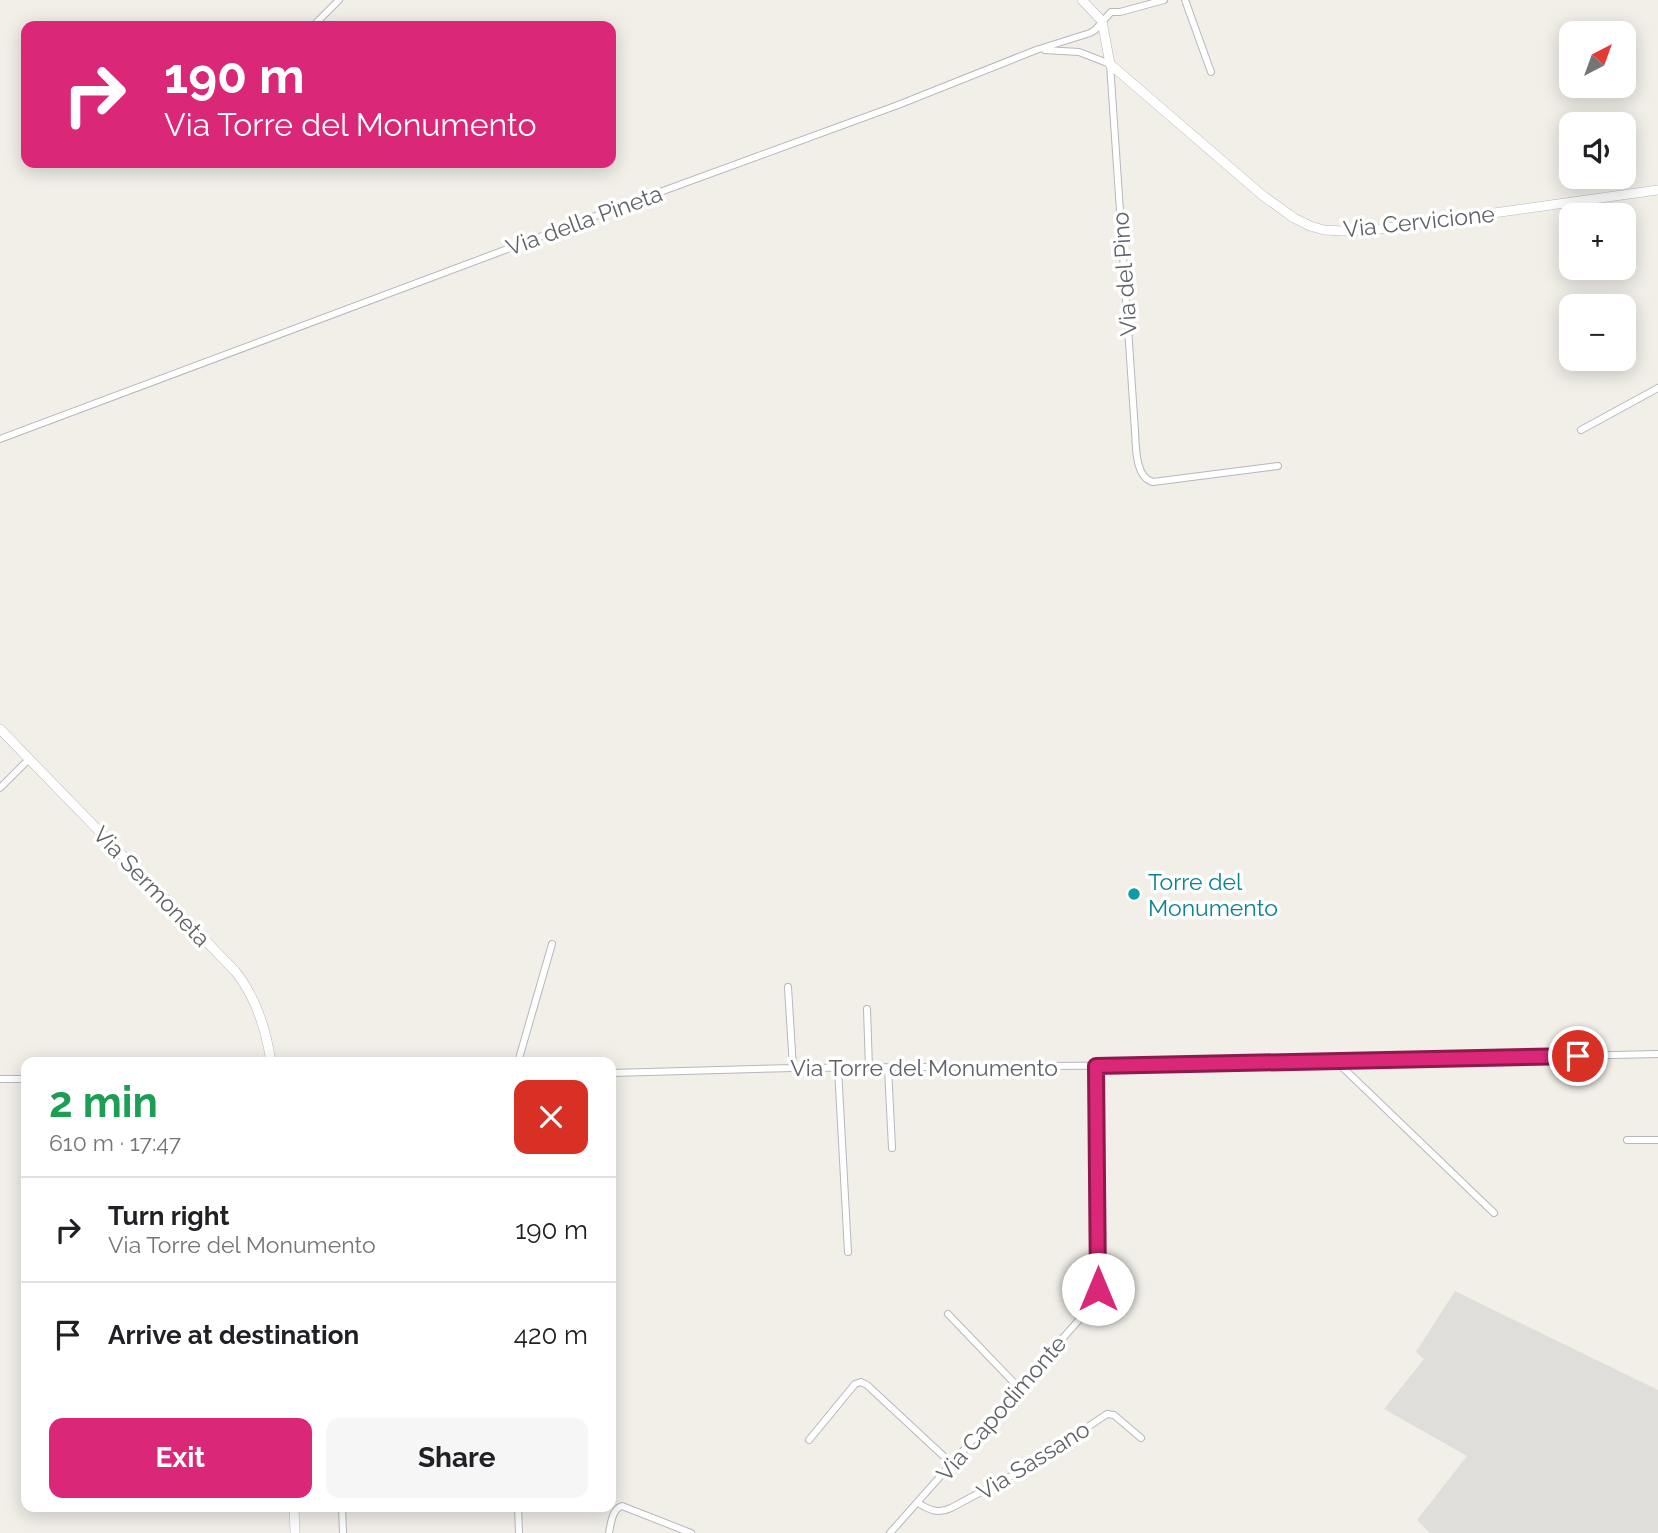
<!DOCTYPE html>
<meta charset="utf-8">
<style>
body{margin:0;font-family:Raleway,sans-serif;background:#f6f6f6;color:#202124;height:100vh;display:flex;flex-direction:column;font-size:26px;white-space:nowrap}
*{box-sizing:border-box;margin:0}
p{font-size:23px;color:#757577}
.icon{flex:none;width:38px;height:38px;fill:none;stroke:currentColor;stroke-width:2;stroke-linecap:round;stroke-linejoin:round}
.map{position:relative;flex:1;overflow:hidden}
.drawer{position:absolute;left:21px;top:1057px;width:595px;height:455px;display:flex;flex-direction:column;background:#fff;border-radius:14px;box-shadow:0 4px 18px #0003}
.drawer>*{flex:none}
.banner{position:absolute;left:21px;top:21px;width:595px;height:147px;border-radius:14px;box-shadow:0 4px 18px #0003;background:#db2777;color:#fff;overflow:hidden}
.needle{width:46px;rotate:41deg}
.buttons{position:absolute;left:1559px;top:21px;display:grid;gap:14px}
.buttons a{display:grid;place-items:center;width:77px;height:77px;border-radius:14px;background:#fff;box-shadow:0 4px 18px #0003;font-size:35px}
.pin{position:absolute;display:grid;place-items:center;width:60px;height:60px;color:#fff;margin:-30px;border:4px solid #fff;border-radius:50%;box-shadow:0 2px 7px #0007}
.me{position:absolute;width:77px;margin:-38px;rotate:0deg;stroke-linejoin:round;filter:drop-shadow(0 0 5px #0008)}
.turn{display:flex;align-items:center;gap:24px;height:147px;padding:0 28px;font-size:32px}
.turn .icon{width:91px;height:91px;stroke-width:2.5}
.turn b{display:block;font-size:49px;line-height:60px}
.round{display:grid;place-items:center;flex:none;width:74px;height:74px;border-radius:14px;background:#f6f6f6}
.summary{display:flex;align-items:center;justify-content:space-between;height:119px;padding:0 28px}
h1{font-size:42px;font-weight:700;line-height:52px;color:#1e9e55}
.primary-button{display:flex;gap:14px;margin-top:auto;padding:14px 28px}
.primary-button a{flex:1;height:80px;border-radius:14px;background:#db2777;color:#fff;font-size:28px;font-weight:700;line-height:80px;text-align:center}
.primary-button a+a{background:#f6f6f6;color:#202124}
ul{padding:0;list-style:none}
li{display:flex;align-items:center;gap:21px;height:105px;padding:0 28px;border-top:2px solid #e0e0e0}
li div{flex:1}
li b{display:block;font-size:26px}
li em{font-style:normal}
.map>svg:first-child{display:block}
.industrial{fill:#e0deda}
.lines{fill:none;stroke-linecap:round;stroke-linejoin:round}
.street-casing{stroke:#b5b8bc;stroke-width:8}
.secondary-casing{stroke:#b6babf;stroke-width:10}
.street{stroke:#fff;stroke-width:6}
.secondary{stroke:#fff;stroke-width:9}
.route-casing{stroke:#8e194d;stroke-width:18}
.route{stroke:#db2777;stroke-width:12}
.culture-dot{fill:#0f9aa8;stroke:#fff;stroke-width:2.5}
.labels{text-anchor:middle;dominant-baseline:central;stroke-width:7;stroke-linejoin:round;paint-order:stroke}
.street-label{font-size:23px;fill:#5f6368;stroke:#fff}
.culture-label{font-size:23px;fill:#0d838f;stroke:#fff;text-anchor:start}
</style>
<div class="map">
<svg width="1658" height="1533" viewBox="0 0 1658 1533">
<rect width="100%" height="100%" fill="#f1efe8"/>
<!-- industrial -->
<path class="industrial" d="M1455,1291L1658,1390V1533H1430L1417,1520L1467,1456L1384,1409L1424,1359L1416,1352Z"/>
<g class="lines">
<defs>
<path id="street" d="M1185,0L1211,72
M313,26L339,0
M1045,50L1079,52L1110,64L1135,431C1136,446 1135,478 1153,482L1278,466
M1581,430L1658,388
M0,439L641,199L898,105L1036,50L1090,33L1095,30L1111,12H1120L1164,0
M0,788L29,759
M788,987L793,1068
M867,1009L869,1068
M518,1062L552,944
M1337,1062L1494,1213
M838,1068L848,1252
M888,1068L892,1148
M611,1073L793,1068L1183,1065L1658,1054
M0,1079H26
M1627,1140H1658
M948,1314L1019,1388
M809,1440L855,1384L861,1382L867,1385L952,1464
M918,1503C929,1510 938,1514 951,1508L1028,1467L1107,1414L1114,1415L1141,1438
M342,1507L343,1533
M518,1507L519,1533
M609,1533C611,1523 612,1509 622,1506L691,1533
M890,1533L1086,1312L1096,1298L1098,1287L1096,1066"/>
<path id="secondary" d="M1082,0L1102,21L1110,64L1262,195L1294,218L1310,226L1324,230L1343,231L1372,230L1658,190
M0,729L235,971C256,997 266,1029 271,1062
M294,1507L295,1533"/>
</defs>
<!-- street casing -->
<use href="#street" class="street-casing"/>
<!-- secondary casing -->
<use href="#secondary" class="secondary-casing"/>
<!-- street -->
<use href="#street" class="street"/>
<!-- secondary -->
<use href="#secondary" class="secondary"/>
</g>
<g class="lines">
<defs>
<path id="route" d="M1098,1289L1096,1066L1578,1056"/>
</defs>
<!-- route casing -->
<use href="#route" class="route-casing"/>
<!-- route -->
<use href="#route" class="route"/>
</g>
<!-- markers -->
<circle class="culture-dot" cx="1134" cy="894" r="7"/>
<g class="labels">
<!-- street labels -->
<g class="street-label">
<text transform="translate(584 220) rotate(-20)">Via della Pineta</text>
<text transform="translate(1419 221) rotate(-6)">Via Cervicione</text>
<text transform="translate(1124 274) rotate(-94)">Via del Pino</text>
<text transform="translate(152 886) rotate(46)">Via Sermoneta</text>
<text x="924" y="1067">Via Torre del Monumento</text>
<text transform="translate(1001 1408) rotate(-49)">Via Capodimonte</text>
<text transform="translate(1033 1460) rotate(-32)">Via Sassano</text>
</g>
<!-- culture labels -->
<g class="culture-label">
<text x="1148" y="881">Torre del<tspan x="1148" dy="26">Monumento</tspan></text>
</g>
</g>
</svg>
<div class="buttons">
<a><svg class="needle" viewBox="-14 -14 28 28"><path d="M0-13l5 13h-10z" fill="#e53935"/><path d="M0 13l5-13h-10z" fill="#757577"/></svg></a>
<a><svg class="icon" aria-label="sound" viewBox="0 0 24 24"><path d="M4 9h4l5-4v14l-5-4H4zM17 9q2 3 0 6"/></svg></a>
<a>+</a>
<a>−</a>
</div>
<div class="pin" style="left:1578px;top:1056px;background:#d93025"><svg class="icon" aria-label="arrive" viewBox="0 0 24 24"><path d="M6 21V4h12l-3 4 3 4H6"/></svg></div>
<svg class="me" style="left:1098px;top:1289px" viewBox="-20 -20 40 40"><circle r="19" fill="#fff"/><path d="M0-13L10 11 0 6-10 11z" fill="#db2777"/></svg>
<div class="banner">
<div class="turn"><svg class="icon" aria-label="right" viewBox="0 0 24 24"><path d="M7 20v-9h11M14 6l5 5-5 5"/></svg><div><b>190 m</b>Via Torre del Monumento</div></div>
</div>
<section class="drawer">
<div class="summary"><div><h1>2 min</h1><p>610 m · 17:47</p></div><a class="round" style="background:#d93025;color:#fff"><svg class="icon" aria-label="close" viewBox="0 0 24 24"><path d="M6 6l12 12M18 6L6 18"/></svg></a></div>
<ul>
<li><svg class="icon" aria-label="right" viewBox="0 0 24 24"><path d="M7 20v-9h11M14 6l5 5-5 5"/></svg><div><b>Turn right</b><p>Via Torre del Monumento</p></div><em>190 m</em></li>
<li><svg class="icon" aria-label="arrive" viewBox="0 0 24 24"><path d="M6 21V4h12l-3 4 3 4H6"/></svg><div><b>Arrive at destination</b></div><em>420 m</em></li>
</ul>
<div class="primary-button"><a>Exit</a><a>Share</a></div>
</section>
</div>
